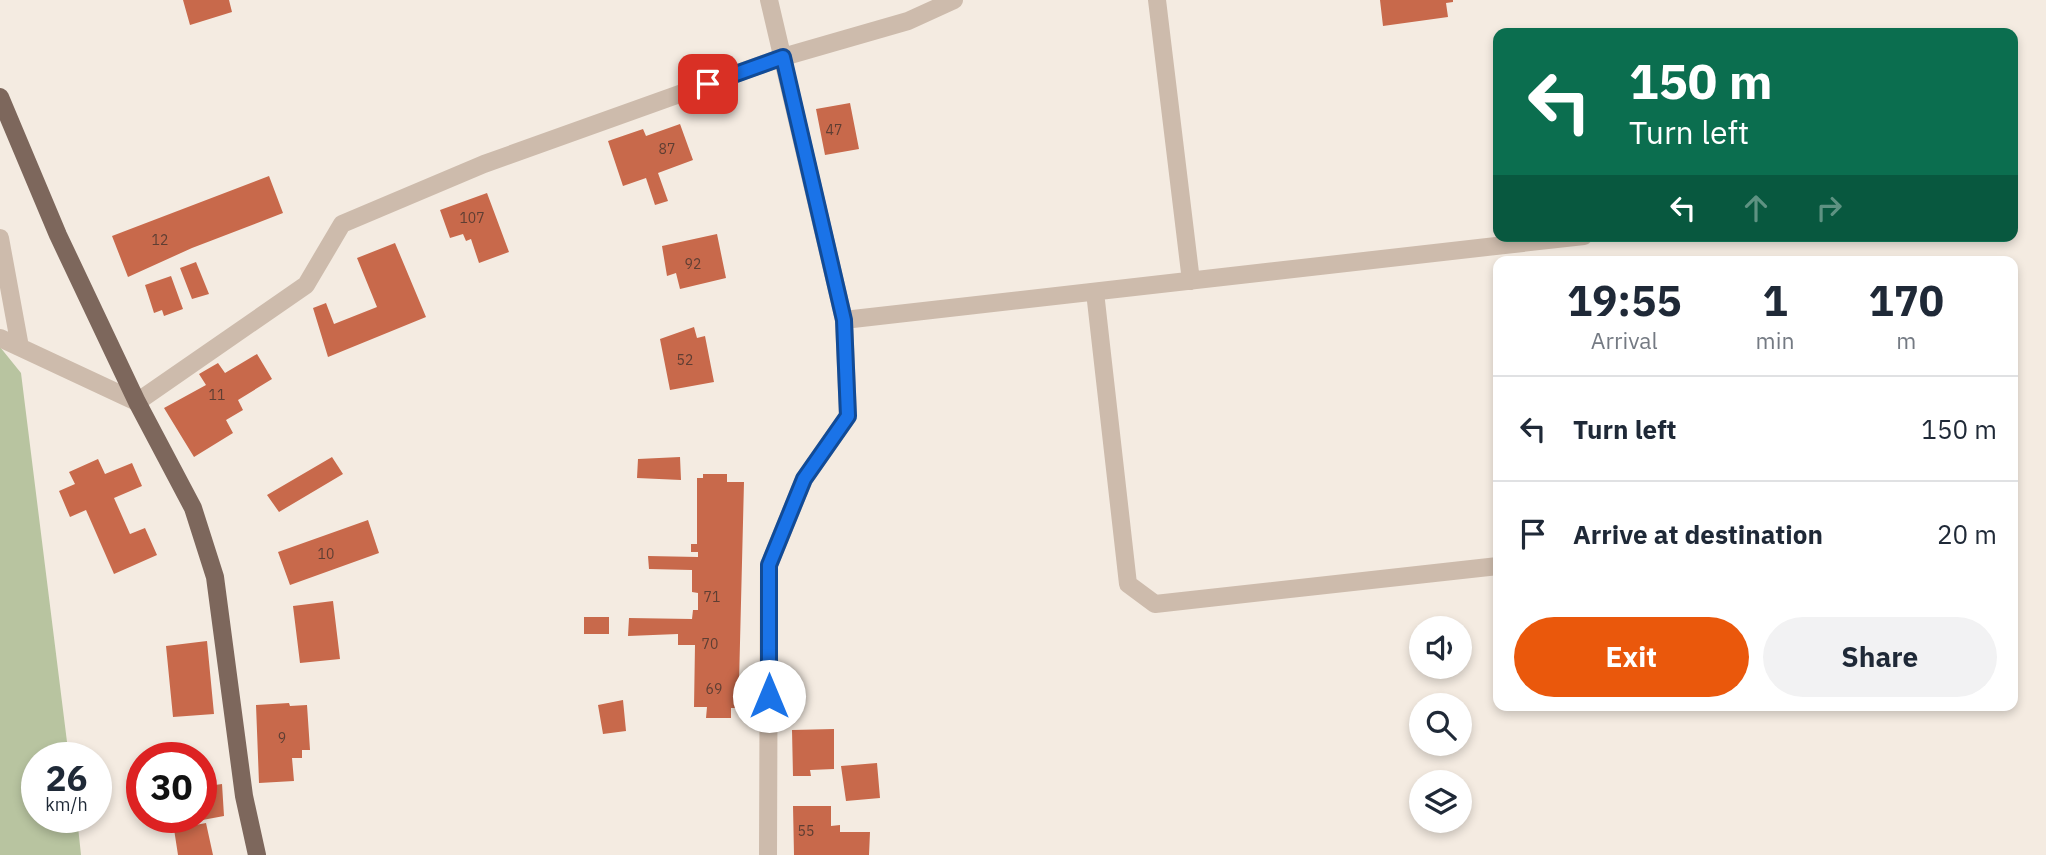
<!DOCTYPE html>
<style>
body{margin:0;font-family:"IBM Plex Sans",sans-serif;background:#f2f2f3;color:#1f2937;height:100vh;display:flex;flex-direction:column;font-size:26px;white-space:nowrap}
*{box-sizing:border-box;margin:0}
p{font-size:23px;color:#747a83}
.icon{flex:none;width:38px;height:38px;fill:none;stroke:currentColor;stroke-width:2;stroke-linecap:round;stroke-linejoin:round}
.map{position:relative;flex:1;overflow:hidden}
.drawer{position:absolute;left:1493px;top:256px;width:525px;height:455px;display:flex;flex-direction:column;background:#fff;border-radius:14px;box-shadow:0 4px 10px #0003}
.drawer>*{flex:none}
.top-card{position:absolute;left:1493px;top:28px;width:525px;height:214px;border-radius:14px;box-shadow:0 4px 10px #0003;background:#0b6e4f;color:#fff;overflow:hidden}
.controls{position:absolute;left:1409px;top:616px;display:grid;gap:14px}
.controls a{display:grid;place-items:center;width:63px;height:63px;border-radius:50%;background:#fff;box-shadow:0 4px 10px #0003;font-size:35px}
.speed{position:absolute;left:21px;top:742px;display:flex;gap:14px;font-size:35px;font-weight:700;text-align:center}
.speed>*{display:grid;place-content:center;width:91px;height:91px;border-radius:50%;background:#fff;box-shadow:0 4px 10px #0003;line-height:1}
.speed small{font-size:18px;font-weight:400}
.speed .limit{border:10px solid #d22;background:#fff;color:#111}
.pin{position:absolute;display:grid;place-items:center;width:60px;height:60px;color:#fff;margin:-30px;border-radius:14px;box-shadow:0 4px 10px #0006}
.me{position:absolute;width:77px;margin:-38px;rotate:0deg;stroke-linejoin:round;filter:drop-shadow(0 0 5px #0008)}
.turn{display:flex;align-items:center;gap:24px;height:147px;padding:0 21px;font-size:32px}
.turn .icon{width:91px;height:91px;stroke-width:2.5}
.turn b{display:block;font-size:49px;line-height:60px}
.lanes{display:flex;align-items:center;height:66px;padding:0 21px;background:#0003;justify-content:center;gap:35px;direction:ltr}
.lanes .off{opacity:.35}
.eta{display:flex;justify-content:space-evenly;align-items:center;height:119px;text-align:center}
.eta b{font-size:42px;font-weight:700;line-height:49px}
.primary-button{display:flex;gap:14px;margin-top:auto;padding:14px 21px}
.primary-button a{flex:1;height:80px;border-radius:42px;background:#ea580c;color:#fff;font-size:28px;font-weight:700;line-height:80px;text-align:center}
.primary-button a+a{background:#f2f2f3;color:#1f2937}
ul{padding:0;list-style:none}
li{display:flex;align-items:center;gap:21px;height:105px;padding:0 21px;border-top:2px solid #e0e1e3}
li div{flex:1}
li b{display:block;font-size:26px}
li em{font-style:normal}
.map>svg:first-child{display:block}
.green{fill:#b8c4a0}
.building{fill:#c8694b}
.lines{fill:none;stroke-linecap:round;stroke-linejoin:round}
.minor{stroke:#cdbbac;stroke-width:18}
.major{stroke:#7d675c;stroke-width:18}
.route-casing{stroke:#114b97;stroke-width:18}
.route{stroke:#1a73e8;stroke-width:12}
.labels{text-anchor:middle;dominant-baseline:central;stroke-width:5;stroke-linejoin:round;paint-order:stroke}
.number-label{font-size:14px;fill:#5e3e33}
</style>
<div class="map">
<svg width="2046" height="855" viewBox="0 0 2046 855">
<rect width="100%" height="100%" fill="#f4ebe1"/>
<!-- green -->
<path class="green" d="M0,347L21,373L69,758H37V817H77L81,855H0Z"/>
<!-- building -->
<path class="building" d="M183,0H229L232,12L190,25Z
M1380,0H1453V2L1446,3L1448,17L1383,26Z
M850,103L859,149L825,155L816,109Z
M680,124L693,160L658,173L668,201L655,205L646,178L623,186L608,141L643,129L646,136Z
M269,176L283,213L192,248L128,277L112,236Z
M487,193L509,252L479,263L471,239L466,241L463,234L450,238L440,210Z
M717,234L726,278L680,289L676,273L667,276L662,246Z
M395,243L426,317L328,357L313,308L326,303L334,324L377,307L357,258Z
M196,262L209,294L192,299L180,268Z
M171,276L183,309L164,316L162,310L154,313L145,285Z
M694,327L697,338L705,336L714,382L670,390L660,339Z
M257,354L272,379L238,400L243,410L226,420L233,433L194,457L164,408L206,385L199,374L218,363L225,373Z
M332,457L343,474L279,512L267,495Z
M680,457L681,480L637,478L638,459Z
M98,459L105,474L132,463L142,486L114,498L130,534L145,528L157,555L114,574L86,510L70,517L59,491L75,484L69,472Z
M703,474H727V482H744L739,683H741V708H731V718H706L707,707H694L695,645H678V634L628,636L629,618L692,619L693,610H698V593L692,592V570L649,569L648,556L698,557V552H691V544H697V478H703Z
M368,520L379,553L290,585L278,552Z
M333,601L340,659L300,663L293,606Z
M584,617H609V634H584Z
M207,641L214,714L173,717L166,646Z
M623,700L626,731L603,734L598,705Z
M289,703L290,706L307,705L310,750H302V758H292L294,781L259,783L256,705Z
M834,729V769L810,770L811,776H793L792,730Z
M877,763L880,798L846,801L841,766Z
M222,784L224,816L197,821V817H201V787Z
M793,806H831V826L840,825V832H870L869,855H794Z
M206,823L213,855H178L174,829Z"/>
<g class="lines">
<!-- minor -->
<path class="minor" d="M1157,0L1191,281
M0,238L20,347
M1095,292L1128,584L1155,604L1498,566
M844,320L1584,236
M0,338L137,402L306,285L342,224L484,164L783,57L908,21L954,0
M768,855L769,565L804,479L848,416L844,320L769,0"/>
<!-- major -->
<path class="major" d="M0,97L58,235L137,402L193,508L215,577L244,796L257,855"/>
</g>
<g class="lines">
<defs>
<path id="route" d="M708,84L783,57L844,320L848,416L804,479L769,565V696"/>
</defs>
<!-- route casing -->
<use href="#route" class="route-casing"/>
<!-- route -->
<use href="#route" class="route"/>
</g>
<g class="labels">
<!-- number labels -->
<g class="number-label">
<text x="834" y="130">47</text>
<text x="667" y="149">87</text>
<text x="472" y="218">107</text>
<text x="160" y="240">12</text>
<text x="693" y="264">92</text>
<text x="685" y="360">52</text>
<text x="217" y="395">11</text>
<text x="326" y="554">10</text>
<text x="712" y="597">71</text>
<text x="710" y="644">70</text>
<text x="714" y="689">69</text>
<text x="282" y="738">9</text>
<text x="806" y="831">55</text>
</g>
</g>
</svg>
<div class="controls">
<a><svg class="icon" aria-label="sound" viewBox="0 0 24 24"><path d="M4 9h4l5-4v14l-5-4H4zM17 9q2 3 0 6"/></svg></a>
<a><svg class="icon" aria-label="search" viewBox="0 0 24 24"><circle cx="10" cy="10" r="6"/><path d="M15 15l6 6"/></svg></a>
<a><svg class="icon" aria-label="layers" viewBox="0 0 24 24"><path d="M12 4l9 5-9 5-9-5zM3 14l9 5 9-5"/></svg></a>
</div>
<div class="speed"><div>26<small>km/h</small></div><div class="limit">30</div></div>
<div class="pin" style="left:708px;top:84px;background:#d93025"><svg class="icon" aria-label="arrive" viewBox="0 0 24 24"><path d="M6 21V4h12l-3 4 3 4H6"/></svg></div>
<svg class="me" style="left:769px;top:696px" viewBox="-20 -20 40 40"><circle r="19" fill="#fff"/><path d="M0-13L10 11 0 6-10 11z" fill="#1a73e8"/></svg>
<div class="top-card">
<div class="turn"><svg class="icon" aria-label="left" viewBox="0 0 24 24"><path d="M17 20v-9H6M10 6l-5 5 5 5"/></svg><div><b>150 m</b>Turn left</div></div>
<div class="lanes"><svg class="icon" aria-label="left" viewBox="0 0 24 24"><path d="M17 20v-9H6M10 6l-5 5 5 5"/></svg><svg class="icon off" aria-label="ahead" viewBox="0 0 24 24"><path d="M12 20V5M6 11l6-6 6 6"/></svg><svg class="icon off" aria-label="right" viewBox="0 0 24 24"><path d="M7 20v-9h11M14 6l5 5-5 5"/></svg></div>
</div>
<section class="drawer">
<div class="eta">
<div><b>19:55</b><p>Arrival</p></div>
<div><b>1</b><p>min</p></div>
<div><b>170</b><p>m</p></div>
</div>
<ul>
<li><svg class="icon" aria-label="left" viewBox="0 0 24 24"><path d="M17 20v-9H6M10 6l-5 5 5 5"/></svg><div><b>Turn left</b></div><em>150 m</em></li>
<li><svg class="icon" aria-label="arrive" viewBox="0 0 24 24"><path d="M6 21V4h12l-3 4 3 4H6"/></svg><div><b>Arrive at destination</b></div><em>20 m</em></li>
</ul>
<div class="primary-button"><a>Exit</a><a>Share</a></div>
</section>
</div>
